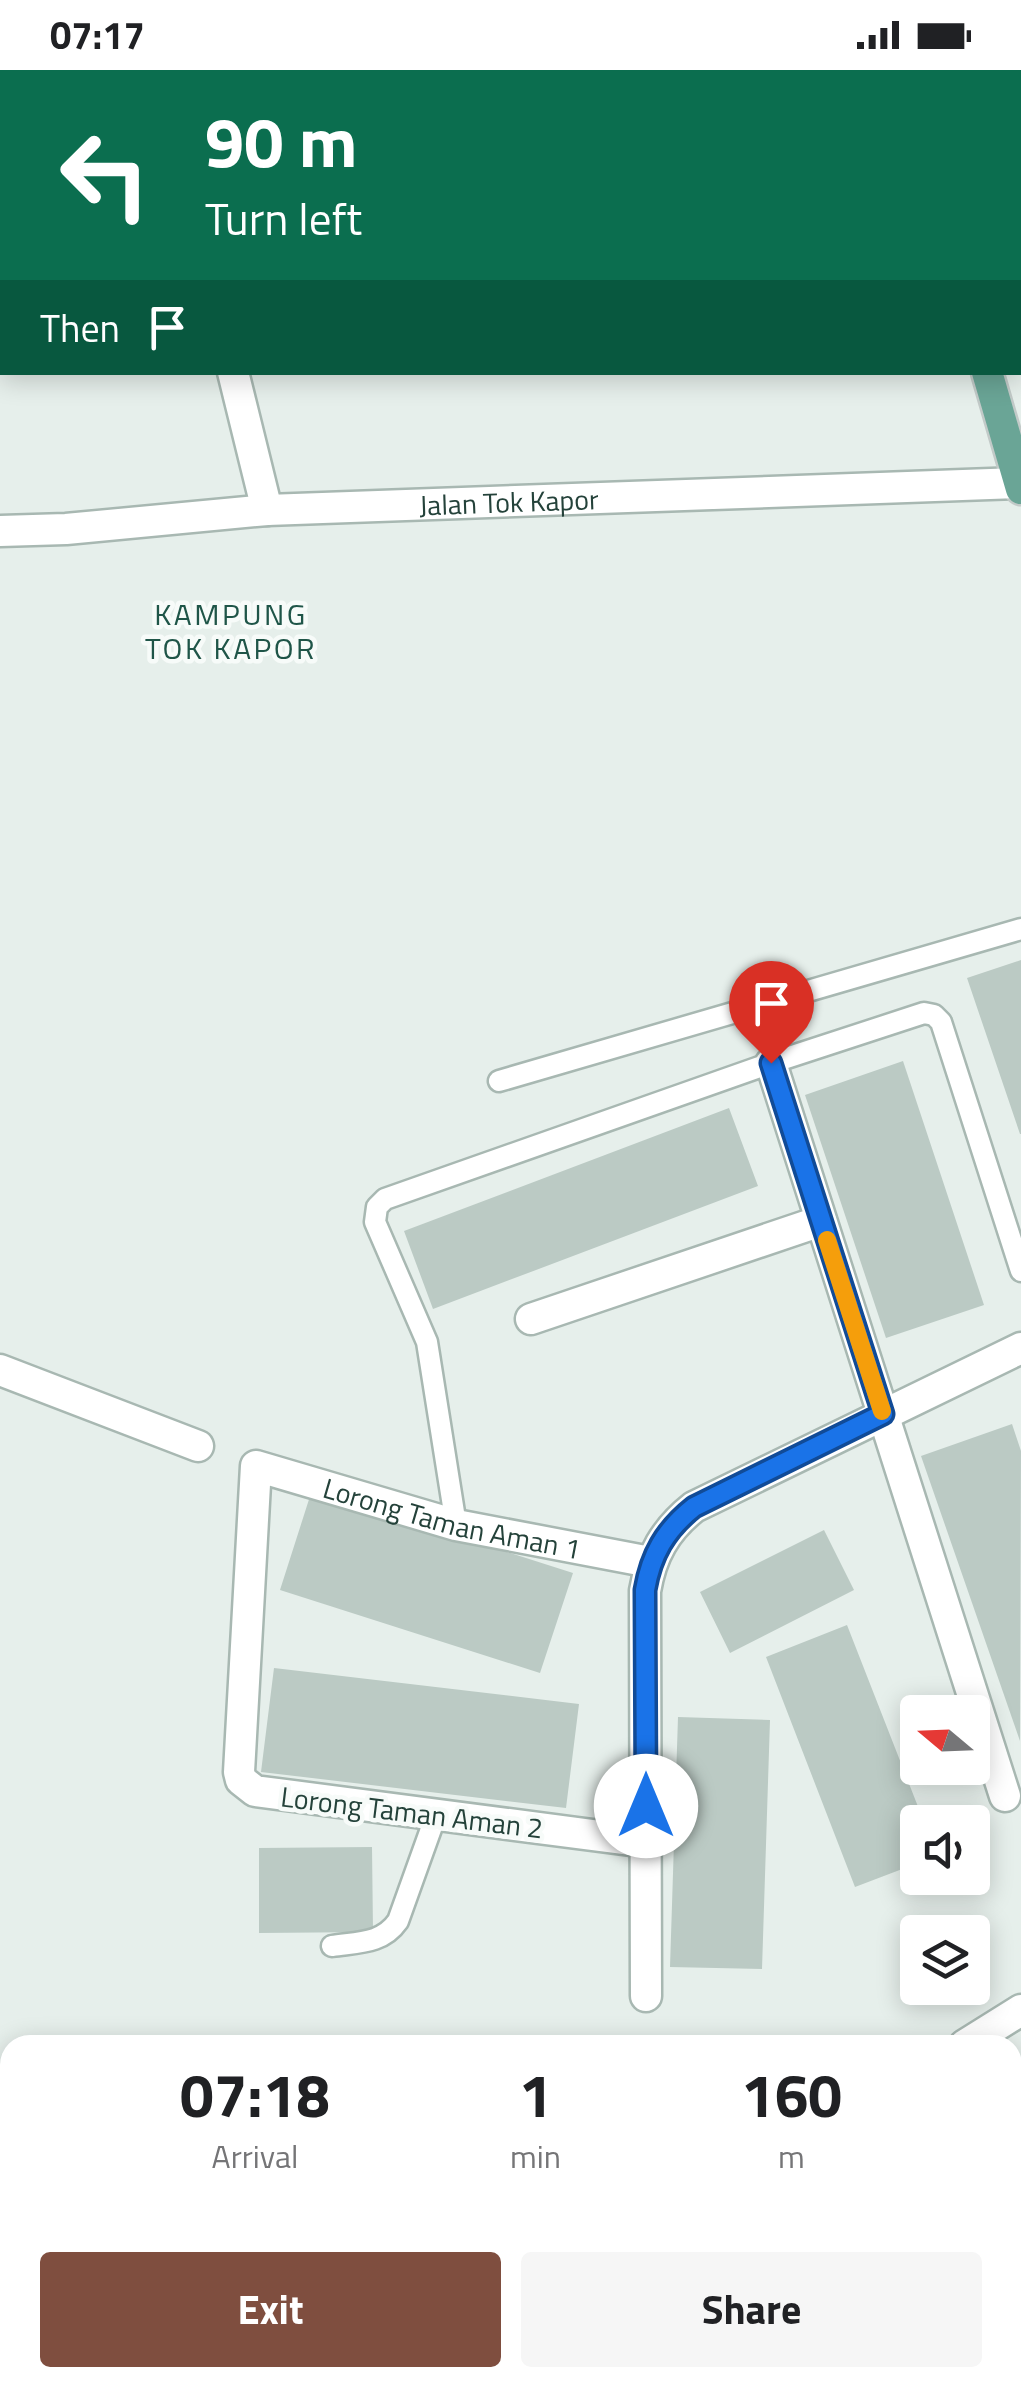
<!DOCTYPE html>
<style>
body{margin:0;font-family:"Titillium Web",sans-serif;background:#f6f6f6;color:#202124;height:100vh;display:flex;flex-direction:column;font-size:38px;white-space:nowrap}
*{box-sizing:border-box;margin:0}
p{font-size:32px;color:#757577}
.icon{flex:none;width:55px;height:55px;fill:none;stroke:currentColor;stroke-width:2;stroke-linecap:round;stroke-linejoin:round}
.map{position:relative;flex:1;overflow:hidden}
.details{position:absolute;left:0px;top:1965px;width:1022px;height:352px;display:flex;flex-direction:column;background:#fff;border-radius:30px 30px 0 0;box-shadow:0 5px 25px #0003}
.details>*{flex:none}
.guide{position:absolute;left:0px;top:0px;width:1022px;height:305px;box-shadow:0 5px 25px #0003;background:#0b6e4f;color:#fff;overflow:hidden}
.needle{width:65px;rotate:289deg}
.fabs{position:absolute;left:900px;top:1625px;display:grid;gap:20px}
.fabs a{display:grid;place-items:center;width:90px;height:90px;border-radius:10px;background:#fff;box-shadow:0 5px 25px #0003;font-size:50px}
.pin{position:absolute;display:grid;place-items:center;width:85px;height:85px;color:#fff;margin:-102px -42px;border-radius:50% 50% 50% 0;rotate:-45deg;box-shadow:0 0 10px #0007}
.pin .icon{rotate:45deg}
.me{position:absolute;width:110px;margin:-55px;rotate:0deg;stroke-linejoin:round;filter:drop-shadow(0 0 8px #0008)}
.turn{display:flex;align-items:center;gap:35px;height:210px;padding:0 40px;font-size:45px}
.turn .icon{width:130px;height:130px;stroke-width:2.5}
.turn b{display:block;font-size:70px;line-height:85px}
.then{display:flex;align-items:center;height:95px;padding:0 40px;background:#0003;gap:20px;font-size:38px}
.eta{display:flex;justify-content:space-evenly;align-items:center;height:170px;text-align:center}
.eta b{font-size:60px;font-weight:700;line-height:70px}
.primary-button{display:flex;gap:20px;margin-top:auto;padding:20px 40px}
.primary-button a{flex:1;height:115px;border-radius:10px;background:#7f4e3f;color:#fff;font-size:40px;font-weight:700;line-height:115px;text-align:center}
.primary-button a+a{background:#f6f6f6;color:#202124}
.status{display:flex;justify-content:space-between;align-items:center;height:70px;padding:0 50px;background:#fff;direction:ltr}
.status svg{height:28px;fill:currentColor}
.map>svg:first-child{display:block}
.building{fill:#bbcac4}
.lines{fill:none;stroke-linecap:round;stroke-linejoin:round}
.lane-casing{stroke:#a8b8b2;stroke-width:25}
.street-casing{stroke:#a8b8b2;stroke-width:35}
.primary-casing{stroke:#c2cac8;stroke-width:35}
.lane{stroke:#fff;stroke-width:20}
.street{stroke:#fff;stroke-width:30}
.primary{stroke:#6aa596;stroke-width:30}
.route-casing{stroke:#114b97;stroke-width:25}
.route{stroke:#1a73e8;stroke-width:18}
.slow{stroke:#f59e0b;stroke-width:18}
.labels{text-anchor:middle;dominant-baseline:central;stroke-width:9;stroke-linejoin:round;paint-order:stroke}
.street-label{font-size:28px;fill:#24423a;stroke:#f7fbf9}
.neighbourhood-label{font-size:30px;letter-spacing:2.5px;fill:#1f5548;stroke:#f7fbf9}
</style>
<div class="status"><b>07:17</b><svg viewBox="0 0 49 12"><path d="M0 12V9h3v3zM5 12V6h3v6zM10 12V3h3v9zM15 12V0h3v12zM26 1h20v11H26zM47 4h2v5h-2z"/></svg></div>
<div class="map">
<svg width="1021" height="2316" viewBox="0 0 1021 2316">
<rect width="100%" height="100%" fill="#e6efeb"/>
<!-- building -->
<path class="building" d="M1021,890V1064H1020L967,908Z
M903,991L984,1235L886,1268L805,1025Z
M729,1038L758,1116L433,1239L404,1161Z
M1012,1354L1021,1381L1020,1671L921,1386Z
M312,1420L573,1503L540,1603L280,1520Z
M824,1460L854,1520L730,1583L700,1522Z
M847,1555L924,1752H918V1793L855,1817L766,1587Z
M274,1598L579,1634L566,1738L261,1702Z
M678,1647L770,1650L762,1899L670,1897Z
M372,1777L373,1862L259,1863V1778Z"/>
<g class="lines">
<defs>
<path id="lane" d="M499,1011L1021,859
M456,1455L427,1272L375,1152L377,1137L385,1129L771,993L924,943L934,945L941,952L1021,1201
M332,1876C358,1872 382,1874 398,1851L436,1745"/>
<g id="street">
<path d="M286,2L287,0"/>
<path d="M602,2L603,0"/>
<path d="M233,302L267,440"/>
<path id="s1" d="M0,461L66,459L267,440L1019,413"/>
<path d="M771,993L1005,1726"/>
<path d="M531,1249L821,1151"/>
<path d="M0,1300L198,1376"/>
<path id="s2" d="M646,1772L255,1721L241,1710L239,1702L256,1396L456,1455L650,1492"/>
<path d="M646,1926L645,1521C651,1485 665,1460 694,1437L1021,1278"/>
<path d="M965,1975L1021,1940"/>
<path d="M713,2308L716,2316"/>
<path d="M409,2316L423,2308"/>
</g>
<path id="primary" d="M897,0L898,2
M958,0L959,2
M1020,215L1021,219
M987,302L1021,419"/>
</defs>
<!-- lane casing -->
<use href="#lane" class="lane-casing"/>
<!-- street casing -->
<use href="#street" class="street-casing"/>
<!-- primary casing -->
<use href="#primary" class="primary-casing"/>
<!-- lane -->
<use href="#lane" class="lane"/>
<!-- street -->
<use href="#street" class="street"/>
<!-- primary -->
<use href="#primary" class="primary"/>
</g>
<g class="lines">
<defs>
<path id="route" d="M646,1736L645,1520C651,1485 665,1460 694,1437L883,1344L771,993"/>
</defs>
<!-- route casing -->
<use href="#route" class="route-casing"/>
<!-- route -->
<use href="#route" class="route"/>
<!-- slow -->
<path class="slow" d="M827,1170L882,1341"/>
</g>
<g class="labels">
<!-- street labels -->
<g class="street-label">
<text stroke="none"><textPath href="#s1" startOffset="510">Jalan Tok Kapor</textPath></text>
<text stroke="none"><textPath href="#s2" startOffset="930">Lorong Taman Aman 1</textPath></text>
<text transform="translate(412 1742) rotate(7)">Lorong Taman Aman 2</text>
</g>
<!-- neighbourhood labels -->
<g class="neighbourhood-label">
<text x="231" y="544">KAMPUNG<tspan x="231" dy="34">TOK KAPOR</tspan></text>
</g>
</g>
</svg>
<div class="fabs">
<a><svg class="needle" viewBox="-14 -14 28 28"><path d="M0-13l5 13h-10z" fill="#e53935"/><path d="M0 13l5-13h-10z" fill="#757577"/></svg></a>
<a><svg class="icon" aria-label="sound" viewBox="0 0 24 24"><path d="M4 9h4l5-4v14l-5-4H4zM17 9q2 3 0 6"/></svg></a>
<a><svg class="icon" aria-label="layers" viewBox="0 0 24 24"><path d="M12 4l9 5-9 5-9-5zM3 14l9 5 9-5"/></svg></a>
</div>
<div class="pin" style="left:771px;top:993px;background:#d93025"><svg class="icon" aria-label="arrive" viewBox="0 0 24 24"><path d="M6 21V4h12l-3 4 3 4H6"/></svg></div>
<svg class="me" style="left:646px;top:1736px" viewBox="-20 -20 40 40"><circle r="19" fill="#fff"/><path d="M0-13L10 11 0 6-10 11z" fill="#1a73e8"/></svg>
<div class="guide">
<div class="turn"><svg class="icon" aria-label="left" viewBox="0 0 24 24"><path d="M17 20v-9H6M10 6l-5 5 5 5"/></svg><div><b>90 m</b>Turn left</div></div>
<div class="then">Then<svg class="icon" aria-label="arrive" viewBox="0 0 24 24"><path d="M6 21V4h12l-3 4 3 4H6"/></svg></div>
</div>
<section class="details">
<div class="eta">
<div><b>07:18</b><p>Arrival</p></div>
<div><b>1</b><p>min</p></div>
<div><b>160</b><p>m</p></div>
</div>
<div class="primary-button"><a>Exit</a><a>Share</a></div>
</section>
</div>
